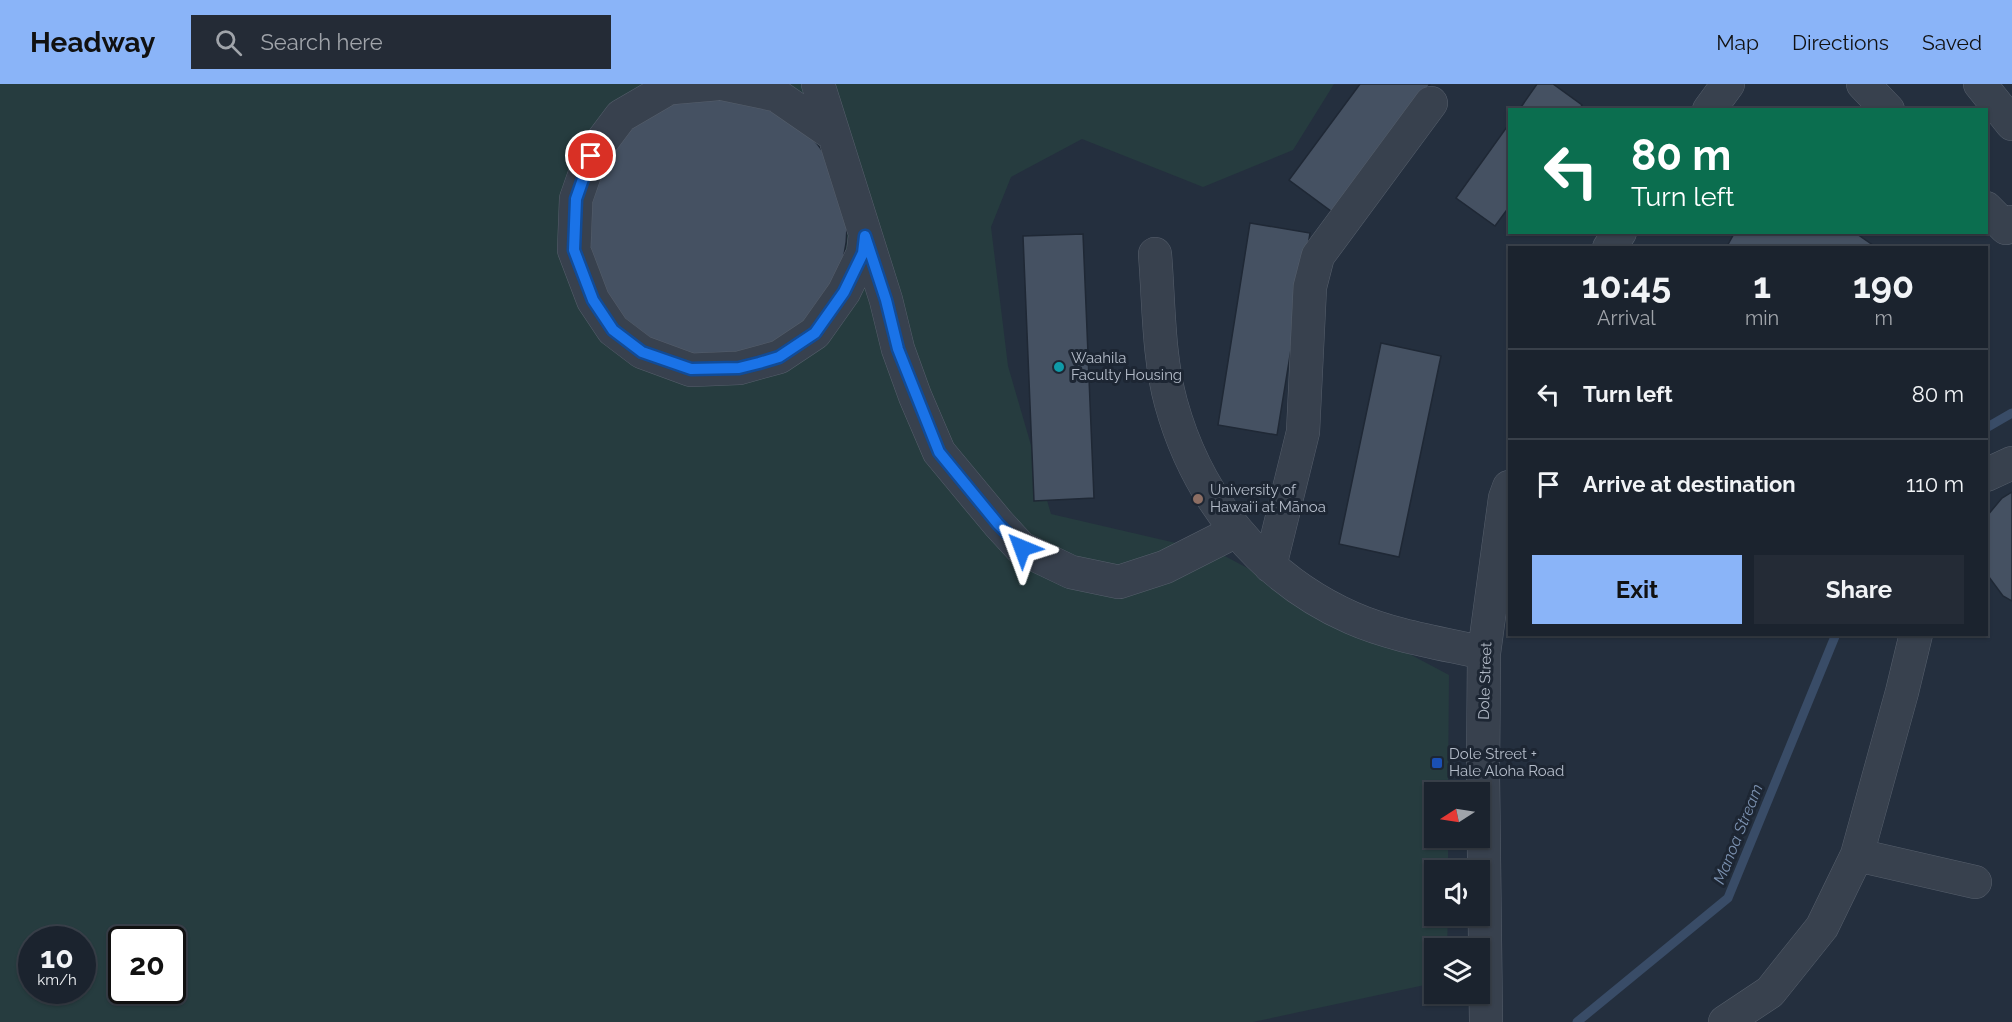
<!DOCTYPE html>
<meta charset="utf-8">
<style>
body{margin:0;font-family:Raleway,sans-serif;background:#242b36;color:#f1f3f6;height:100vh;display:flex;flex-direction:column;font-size:22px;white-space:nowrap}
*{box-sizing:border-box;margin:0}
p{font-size:20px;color:#a0a4aa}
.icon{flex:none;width:33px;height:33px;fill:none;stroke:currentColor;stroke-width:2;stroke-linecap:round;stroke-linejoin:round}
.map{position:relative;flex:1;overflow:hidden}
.side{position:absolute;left:1508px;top:162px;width:480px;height:390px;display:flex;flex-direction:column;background:#1b232e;border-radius:0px;box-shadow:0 2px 4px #0004,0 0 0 2px #39404a}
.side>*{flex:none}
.banner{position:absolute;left:1508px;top:24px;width:480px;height:126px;border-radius:0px;box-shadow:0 2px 4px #0004,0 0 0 2px #39404a;background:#0b6e4f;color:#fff;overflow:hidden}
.needle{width:39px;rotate:258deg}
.tools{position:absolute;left:1424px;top:698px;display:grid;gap:12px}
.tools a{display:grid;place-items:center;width:66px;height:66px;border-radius:0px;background:#1b232e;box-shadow:0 2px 4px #0004,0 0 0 2px #39404a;font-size:30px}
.speed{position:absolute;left:18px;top:842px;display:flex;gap:12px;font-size:30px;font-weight:700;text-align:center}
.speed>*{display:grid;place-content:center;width:78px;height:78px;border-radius:50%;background:#1b232e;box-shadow:0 2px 4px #0004,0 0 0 2px #39404a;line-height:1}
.speed small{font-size:15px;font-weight:400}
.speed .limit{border:3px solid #111;border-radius:9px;background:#fff;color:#111}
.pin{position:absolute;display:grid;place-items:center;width:51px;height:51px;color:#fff;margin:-26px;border:3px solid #fff;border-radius:50%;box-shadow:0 2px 6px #0007}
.me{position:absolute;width:66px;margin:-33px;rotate:316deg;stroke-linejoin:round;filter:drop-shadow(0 0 4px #0008)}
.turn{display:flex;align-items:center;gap:21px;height:126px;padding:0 24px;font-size:27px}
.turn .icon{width:78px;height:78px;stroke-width:2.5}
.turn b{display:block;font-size:42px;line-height:51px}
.eta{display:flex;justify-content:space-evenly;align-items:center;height:102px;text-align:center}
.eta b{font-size:36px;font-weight:700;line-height:42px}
.button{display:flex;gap:12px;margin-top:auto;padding:12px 24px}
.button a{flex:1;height:69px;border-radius:0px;background:#8ab4f8;color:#111;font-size:24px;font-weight:700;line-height:69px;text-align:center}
.button a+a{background:#242b36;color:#f1f3f6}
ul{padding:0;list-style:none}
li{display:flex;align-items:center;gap:18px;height:90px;padding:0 24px;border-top:2px solid #39404a}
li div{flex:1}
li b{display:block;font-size:22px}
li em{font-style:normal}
header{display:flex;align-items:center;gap:36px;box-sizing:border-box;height:84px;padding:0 30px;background:#8ab4f8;color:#111}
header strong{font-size:28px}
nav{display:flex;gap:33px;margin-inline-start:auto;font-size:21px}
.search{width:420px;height:54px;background:#242b36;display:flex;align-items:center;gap:15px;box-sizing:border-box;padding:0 21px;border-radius:0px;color:#a0a4aa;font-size:22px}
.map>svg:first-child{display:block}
.green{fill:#263c3f;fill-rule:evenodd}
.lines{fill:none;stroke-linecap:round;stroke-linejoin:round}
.stream{stroke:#394c67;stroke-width:9}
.building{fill:#455162;stroke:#1f2835;stroke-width:1.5}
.minor-casing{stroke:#565f6c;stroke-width:34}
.minor{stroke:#38414e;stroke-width:33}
.route-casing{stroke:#114b97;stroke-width:15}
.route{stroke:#1a73e8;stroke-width:10}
.culture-dot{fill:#0f9aa8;stroke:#1d2633;stroke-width:2}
.education-dot{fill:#8d6e63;stroke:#1d2633;stroke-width:2}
.transit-dot{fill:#1a4fb4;stroke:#1d2633;stroke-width:2}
.labels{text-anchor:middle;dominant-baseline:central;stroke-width:6;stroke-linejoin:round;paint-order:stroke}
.poi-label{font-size:15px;fill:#b4bcc9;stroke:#1d2633;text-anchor:start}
.street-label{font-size:15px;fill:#b4bcc9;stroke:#1d2633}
.water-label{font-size:16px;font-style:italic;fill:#7c92b1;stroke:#1d2633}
</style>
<header>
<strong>Headway</strong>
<div class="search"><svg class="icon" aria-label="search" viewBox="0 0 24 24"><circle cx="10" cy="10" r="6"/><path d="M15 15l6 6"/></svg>Search here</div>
<nav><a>Map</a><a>Directions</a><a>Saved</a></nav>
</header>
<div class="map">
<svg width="2012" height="938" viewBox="0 0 2012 938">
<rect width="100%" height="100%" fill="#242f3e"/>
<!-- green -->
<path class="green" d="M0,0H1334L1293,66L1203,103L1082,55L1011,93L991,143L1008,282L1051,430L1219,469L1449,591L1448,708H1434V753H1448V786H1434V831H1448L1447,864H1434V899L1253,938H0ZM32,855H82V906H32ZM122,855H172V906H122Z"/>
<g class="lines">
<!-- stream -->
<path class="stream" d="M1986,344L2012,329
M1577,938L1728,814L1836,550"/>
</g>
<!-- building -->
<path class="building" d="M1360,0H1430L1335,130L1289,96Z
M1537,0H1553L1582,21L1579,26H1519Z
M585 143a131 131 0 1 1 262 0a131 131 0 1 1-262 0Z
M1509,40V123L1495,142L1456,114Z
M1250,139L1310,149L1277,351L1218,341Z
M1735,148H1854L1877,164H1726Z
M1083,150L1094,414L1034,417L1023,152Z
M1381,259L1441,272L1399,473L1339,460Z
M2012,408V517L2003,512L1986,489L1987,432L2002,414Z"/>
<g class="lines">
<defs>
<path id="minor" d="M715,0L669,4L621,32L591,72L576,115L574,166L593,216L613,246L642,268L691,286L739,284L779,273L815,249L844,208L863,169L865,152
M724,0L776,11L834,51
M818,0L886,216L898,265L915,312L939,368L998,439L1021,464L1071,488L1119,498L1165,483L1236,447
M1863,0L1888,26
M1980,0L2012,40
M1709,26L1728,0
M1986,124L2006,144L2012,138
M1609,164L1620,148
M1155,170C1159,219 1158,272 1171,319C1197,414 1261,494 1352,534C1393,552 1440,559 1484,569
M1986,391L2012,379
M1270,482L1303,348L1310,203L1318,172L1431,19
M1857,771L1975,798
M1486,938L1483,691L1484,569L1505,414L1509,403
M1725,938L1770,908L1822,843L1857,771L1902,608L1916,550"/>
</defs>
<!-- minor casing -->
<use href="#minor" class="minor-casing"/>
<!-- minor -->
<use href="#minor" class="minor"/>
</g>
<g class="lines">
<defs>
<path id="route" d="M591,72L576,115L574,166L593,216L613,246L642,268L691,285L739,284L759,279L779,273L815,249L844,208L863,169L865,152L886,216L898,265L939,368L998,440L1022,464"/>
</defs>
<!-- route casing -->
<use href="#route" class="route-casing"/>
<!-- route -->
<use href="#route" class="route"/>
</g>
<!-- markers -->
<circle class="culture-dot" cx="1059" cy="283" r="6"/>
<circle class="education-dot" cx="1198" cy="415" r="6"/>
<rect class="transit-dot" x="1431" y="673" width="12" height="12" rx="3"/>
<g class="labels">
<!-- poi labels -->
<g class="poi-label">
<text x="1071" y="274">Waahila<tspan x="1071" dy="17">Faculty Housing</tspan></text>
<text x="1210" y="406">University of<tspan x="1210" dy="17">Hawaiʻi at Mānoa</tspan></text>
<text x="1449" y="670">Dole Street +<tspan x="1449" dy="17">Hale Aloha Road</tspan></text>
</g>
<!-- street labels -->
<g class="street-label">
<text transform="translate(1485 597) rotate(-88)">Dole Street</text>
</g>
<!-- water labels -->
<g class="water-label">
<text transform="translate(1738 750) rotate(-68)">Manoa Stream</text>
</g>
</g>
</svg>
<div class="tools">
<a><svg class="needle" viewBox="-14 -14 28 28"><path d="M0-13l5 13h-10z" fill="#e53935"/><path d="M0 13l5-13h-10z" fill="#a0a4aa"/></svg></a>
<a><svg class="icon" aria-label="sound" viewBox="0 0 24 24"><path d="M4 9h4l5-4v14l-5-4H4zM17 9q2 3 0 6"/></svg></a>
<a><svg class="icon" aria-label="layers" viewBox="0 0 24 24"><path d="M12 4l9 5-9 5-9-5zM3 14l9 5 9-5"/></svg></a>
</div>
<div class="speed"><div>10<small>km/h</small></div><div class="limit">20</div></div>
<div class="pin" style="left:591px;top:72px;background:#d93025"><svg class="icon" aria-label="arrive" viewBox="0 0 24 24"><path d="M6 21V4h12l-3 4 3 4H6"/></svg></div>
<svg class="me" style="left:1022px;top:464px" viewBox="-20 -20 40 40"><path d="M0-17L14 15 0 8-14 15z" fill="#1a73e8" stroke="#fff" stroke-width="4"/></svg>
<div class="banner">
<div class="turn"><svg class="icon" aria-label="left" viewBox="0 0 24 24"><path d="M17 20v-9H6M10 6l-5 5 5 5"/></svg><div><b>80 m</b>Turn left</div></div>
</div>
<section class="side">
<div class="eta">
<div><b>10:45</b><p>Arrival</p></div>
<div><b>1</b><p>min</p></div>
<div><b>190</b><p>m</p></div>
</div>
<ul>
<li><svg class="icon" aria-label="left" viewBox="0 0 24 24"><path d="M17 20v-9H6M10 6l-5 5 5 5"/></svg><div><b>Turn left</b></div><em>80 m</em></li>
<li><svg class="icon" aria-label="arrive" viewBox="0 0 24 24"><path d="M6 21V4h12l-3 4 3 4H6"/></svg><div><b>Arrive at destination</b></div><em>110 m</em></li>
</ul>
<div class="button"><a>Exit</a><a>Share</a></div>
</section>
</div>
